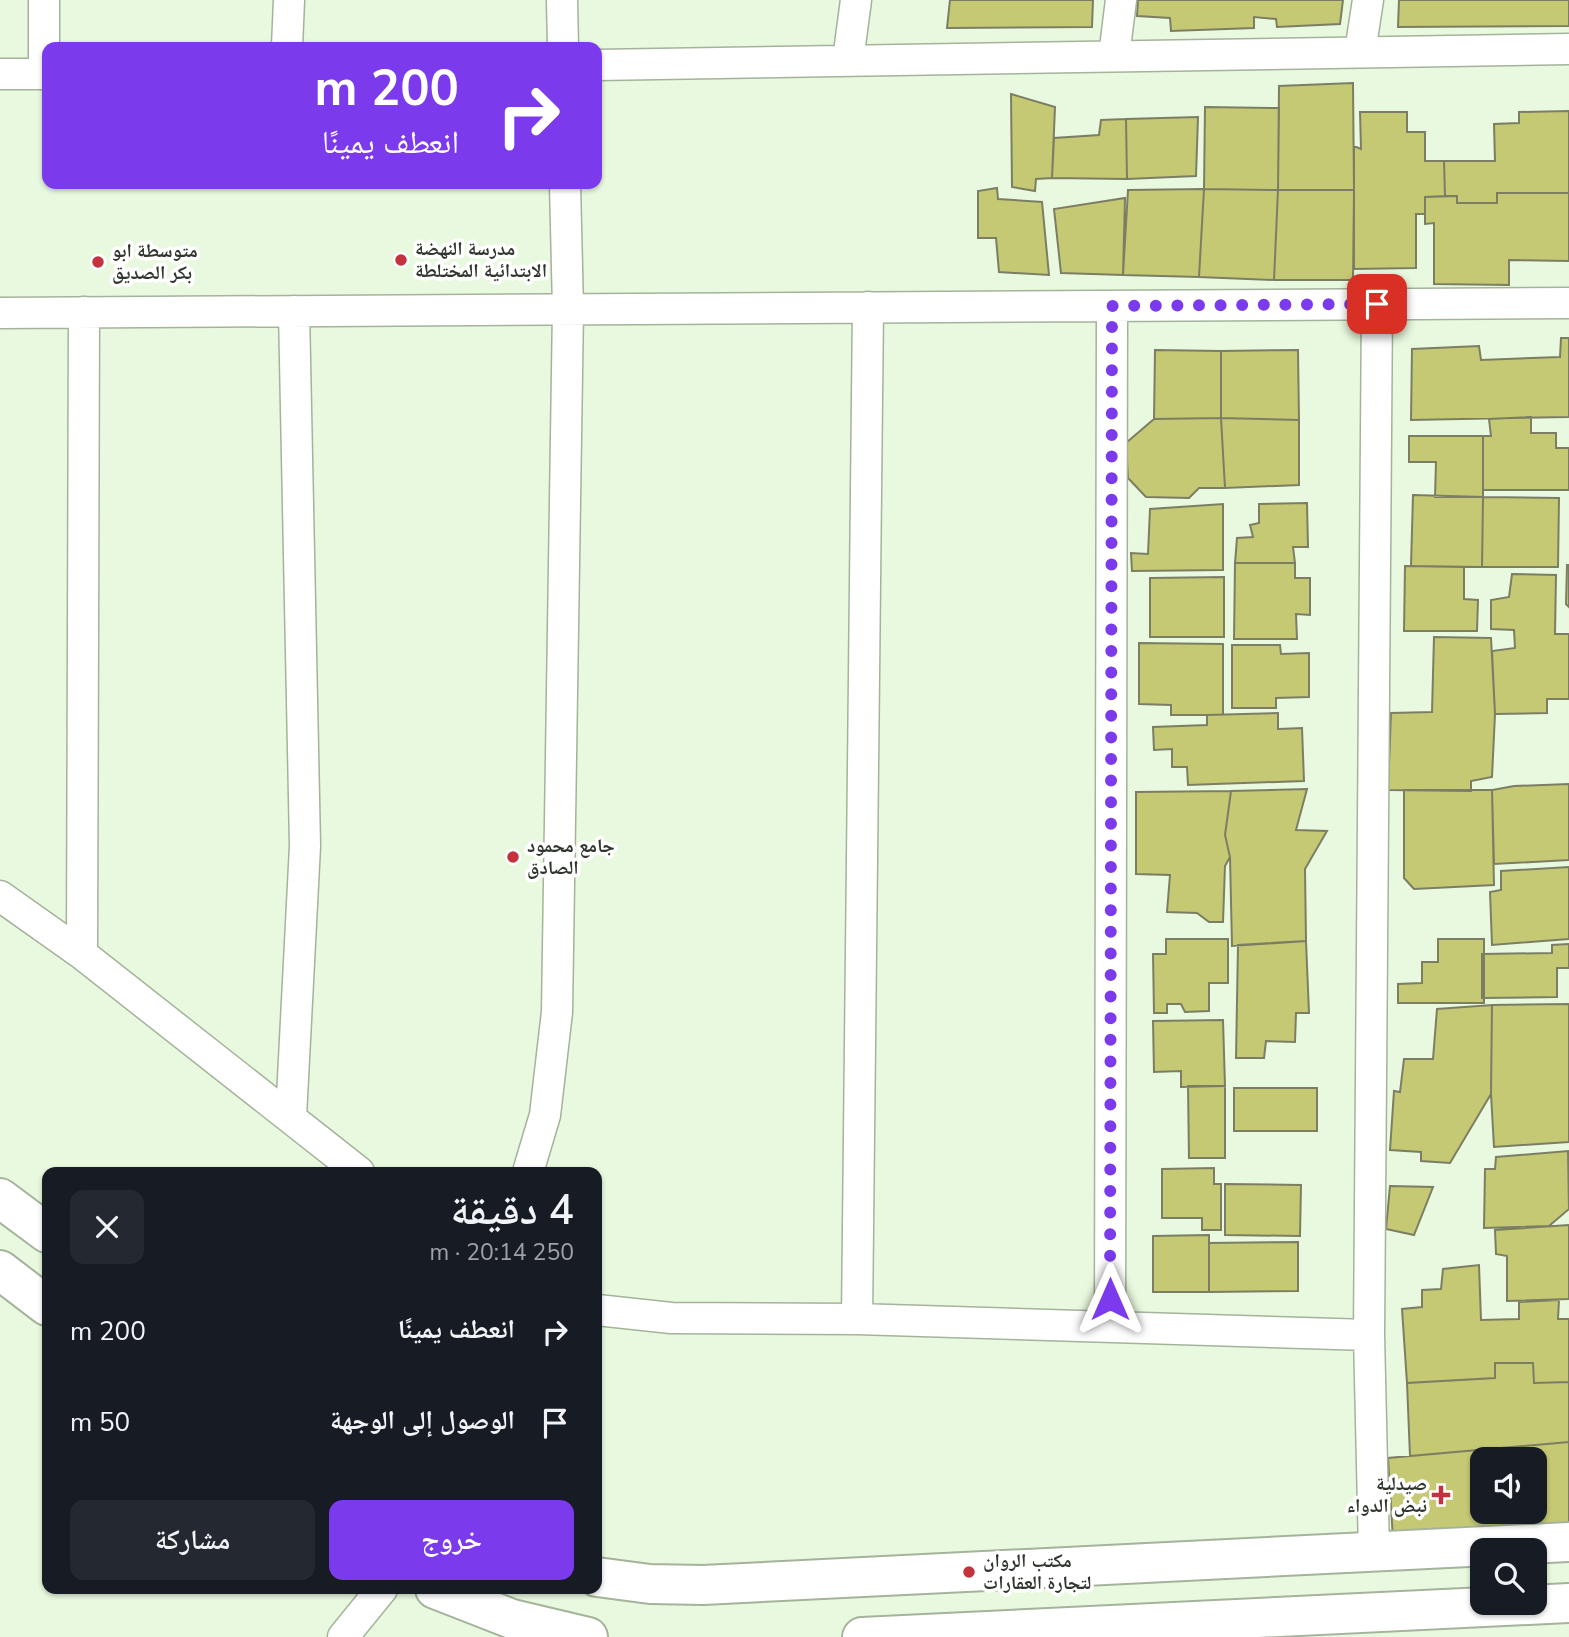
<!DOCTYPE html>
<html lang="ar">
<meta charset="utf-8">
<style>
body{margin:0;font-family:"Nunito Sans","Noto Naskh Arabic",sans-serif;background:#242831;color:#f1f3f6;direction:rtl;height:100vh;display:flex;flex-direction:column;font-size:26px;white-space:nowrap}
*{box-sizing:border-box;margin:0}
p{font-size:23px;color:#9ea1a6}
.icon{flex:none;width:38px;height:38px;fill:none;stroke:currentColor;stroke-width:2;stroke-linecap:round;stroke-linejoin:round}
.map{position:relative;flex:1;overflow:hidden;direction:ltr}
.side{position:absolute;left:42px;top:1167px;width:560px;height:427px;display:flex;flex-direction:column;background:#171b24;border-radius:14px;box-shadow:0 2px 5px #0004;direction:rtl}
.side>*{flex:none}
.guide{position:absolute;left:42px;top:42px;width:560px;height:147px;border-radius:14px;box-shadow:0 2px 5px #0004;direction:rtl;background:#7c3aed;color:#fff;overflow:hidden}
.buttons{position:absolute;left:1470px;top:1447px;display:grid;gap:14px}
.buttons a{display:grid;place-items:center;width:77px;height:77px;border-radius:14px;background:#171b24;box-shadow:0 2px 5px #0004;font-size:35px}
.pin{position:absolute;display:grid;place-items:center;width:60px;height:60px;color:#fff;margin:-30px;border-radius:14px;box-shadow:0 4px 10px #0006}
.me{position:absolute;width:77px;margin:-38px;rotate:0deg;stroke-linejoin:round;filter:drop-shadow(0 0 5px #0008)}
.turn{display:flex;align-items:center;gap:24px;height:147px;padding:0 28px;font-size:32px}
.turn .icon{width:91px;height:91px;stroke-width:2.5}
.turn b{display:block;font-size:49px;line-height:60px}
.round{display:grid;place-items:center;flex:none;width:74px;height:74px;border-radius:14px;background:#242831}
.overview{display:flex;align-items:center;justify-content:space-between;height:119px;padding:0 28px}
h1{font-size:42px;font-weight:600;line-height:52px}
.button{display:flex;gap:14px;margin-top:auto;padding:14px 28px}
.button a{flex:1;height:80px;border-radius:14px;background:#7c3aed;color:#fff;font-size:28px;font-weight:600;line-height:80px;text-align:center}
.button a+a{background:#242831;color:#f1f3f6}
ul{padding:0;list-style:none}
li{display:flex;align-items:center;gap:21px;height:91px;padding:0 28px}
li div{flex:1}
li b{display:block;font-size:26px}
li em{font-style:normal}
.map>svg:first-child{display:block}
.building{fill:#c6c974;stroke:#7c7e64;stroke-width:2;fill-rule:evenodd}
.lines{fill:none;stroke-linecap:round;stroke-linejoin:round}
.street-casing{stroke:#a4b39a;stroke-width:33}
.secondary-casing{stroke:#a4b39a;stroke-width:42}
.street{stroke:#fff;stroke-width:30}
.secondary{stroke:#fff;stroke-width:38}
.route{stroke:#7c3aed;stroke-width:12;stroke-dasharray:0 21.6}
.poi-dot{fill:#c3333e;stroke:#fff;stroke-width:2.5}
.labels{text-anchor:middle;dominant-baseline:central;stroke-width:7;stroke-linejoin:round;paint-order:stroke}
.poi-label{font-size:19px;font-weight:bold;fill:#30362d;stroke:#fff;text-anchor:start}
</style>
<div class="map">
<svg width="1569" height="1637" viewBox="0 0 1569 1637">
<rect width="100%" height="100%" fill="#e9f9df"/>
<!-- building -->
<path class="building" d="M950,0H1093L1092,27L947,28Z
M1138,0H1343L1340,24L1277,27L1276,19L1254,17V28L1171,31L1170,18L1137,16Z
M1399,0H1569V26L1398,27Z
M1353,83L1354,190H1278L1279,86Z
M1011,94L1055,107L1052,178L1036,179L1035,191L1012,187Z
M1205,107L1279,108L1278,190L1204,189Z
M1569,111V193H1497V203H1457V196H1445L1444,161H1495L1494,124L1519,123V112Z
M1360,112H1407V132H1425V161H1444L1445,196L1425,197V214H1416V268L1354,269V146L1361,149Z
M1198,117L1196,176L1127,179L1126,119Z
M1126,119L1127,179L1052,178L1054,138L1099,135L1101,120Z
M997,188L998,199L1042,202L1049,275L999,272L996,238H978V191Z
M1204,189L1199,277L1123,275L1128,190Z
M1204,189L1278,190L1274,280L1199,277Z
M1278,190H1354L1353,280H1274Z
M1497,193H1569V261L1509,260V285L1434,284V223L1425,224V197L1457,196V203H1497Z
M1125,198L1123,275L1061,273L1054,209Z
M1561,338H1569V417L1411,420L1412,349L1479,346L1481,360L1560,357Z
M1155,350L1221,351V418L1154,419Z
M1298,350L1299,420L1221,418V351Z
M1531,417V433H1556V448H1569V490H1483V436H1491L1489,419Z
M1221,418L1299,420V485L1225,488Z
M1221,418L1225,488H1199L1189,498L1146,497L1128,478L1126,443L1154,419Z
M1409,436H1483V497H1435L1436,462H1409Z
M1413,495L1483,497L1482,567L1411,566Z
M1483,497L1559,498L1558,567H1482Z
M1307,503L1308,547H1293L1295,563H1235L1237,538L1253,537L1250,525L1259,523V504Z
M1223,504V570L1132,571L1131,553L1148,554L1150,509Z
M1235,563H1295V578H1310V615L1296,614L1297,639H1234Z
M1567,565H1569V607L1566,604Z
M1405,566L1464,567V599L1478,600L1477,631H1404Z
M1512,574L1556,575L1555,634H1569V699H1547V713L1495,714L1492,651L1515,648L1514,630L1491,629V600L1509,597Z
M1224,577V637H1150V578Z
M1434,637L1491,638L1495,714L1492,777L1471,781V791L1388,790L1391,713L1432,712Z
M1139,643L1223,644V715H1171V705L1139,704Z
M1232,645H1280L1281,654L1309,653V697L1276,698V708H1232Z
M1278,713V729L1302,728L1304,781L1188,785L1187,767H1172V749L1154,750L1153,727L1207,725V715Z
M1569,784V860L1494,864L1492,790L1514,786Z
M1307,789L1296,830L1327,831L1305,869L1306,941L1232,946L1230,857L1225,835L1231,791Z
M1404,790H1492L1494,885L1414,889L1404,878Z
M1231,791L1225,835L1230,857L1225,866L1223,922H1209L1197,913L1167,912L1170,875L1136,874V792Z
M1569,867V939L1492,945L1490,892L1501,890V871Z
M1166,939H1228V983H1209V1011L1185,1012L1181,1004H1167V1013H1154L1153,954H1166Z
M1438,939H1484V1003H1398V984L1422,983V962H1438Z
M1306,941L1309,1013H1296L1295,1042L1266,1041L1264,1058H1236L1238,945Z
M1569,944V968H1557V997L1482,998V954L1552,953V945Z
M1569,1004V1142L1494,1147L1491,1094L1492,1005Z
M1492,1005L1491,1094L1450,1163L1421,1161V1152L1390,1150L1394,1091L1400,1092L1404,1059H1433L1437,1009Z
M1223,1020L1225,1086L1181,1087V1071L1154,1072L1153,1021Z
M1188,1086H1225V1158H1189Z
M1234,1088H1317V1131H1234Z
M1568,1151L1569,1209L1549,1226L1484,1228L1485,1169H1495L1496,1157Z
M1214,1168V1184H1221V1230H1202V1218H1162V1169Z
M1225,1184L1301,1185L1300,1236L1225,1235Z
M1390,1186L1433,1187L1414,1235L1386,1229Z
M1569,1225V1299L1507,1301V1256L1496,1254L1495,1230Z
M1209,1235V1292H1153V1236Z
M1298,1242V1291L1209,1292V1243Z
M1479,1265L1481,1320L1519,1319V1302L1559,1300L1558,1319H1569V1382L1534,1383L1533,1363H1495V1378L1407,1383L1402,1309L1422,1307V1290L1441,1289L1443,1269Z
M1495,1363H1533L1534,1383L1569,1382V1442L1410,1456L1407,1383L1495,1378Z
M1569,1442V1532L1393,1539L1388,1458ZM1482,1460H1535V1512H1482Z"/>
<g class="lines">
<defs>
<path id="street" d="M562,0L563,47
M287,47L289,0
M1360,52L1368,0
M1114,56L1121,0
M848,60L856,0
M597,65L1569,49
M0,74H47
M44,74V0
M0,313L1569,303
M0,896L82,954L359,1172
M82,954L84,312
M291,1117L305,846L294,311
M528,1172L545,1115L557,1012L568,309L565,184
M597,1310L671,1318L857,1319L1369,1335
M857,1319L868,307
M1110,1326L1112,306
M1374,1551L1369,1335L1377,305
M343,1637L382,1589"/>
<path id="secondary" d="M0,1198L47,1233
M0,1270L47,1306
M597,1577L650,1584L703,1585L1569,1542
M435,1589L512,1619L588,1637
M862,1637L1569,1603"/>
</defs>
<!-- street casing -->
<use href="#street" class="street-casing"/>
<!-- secondary casing -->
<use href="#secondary" class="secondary-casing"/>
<!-- street -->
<use href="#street" class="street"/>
<!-- secondary -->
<use href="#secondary" class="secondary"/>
</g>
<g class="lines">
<!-- route -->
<path class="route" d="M1110,1299L1112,306L1377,304"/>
</g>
<!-- markers -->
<g class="poi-dot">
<circle cx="401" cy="260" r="7"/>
<circle cx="98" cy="262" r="7"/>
<circle cx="513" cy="857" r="7"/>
<path d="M1437.5 1484.5h7v7h7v7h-7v7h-7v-7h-7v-7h7z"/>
<circle cx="969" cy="1572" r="7"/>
</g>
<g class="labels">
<!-- poi labels -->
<g class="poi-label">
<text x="415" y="249">مدرسة النهضة<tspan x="415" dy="22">الابتدائية المختلطة</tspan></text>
<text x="112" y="251">متوسطة ابو<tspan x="112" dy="22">بكر الصديق</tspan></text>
<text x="527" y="846">جامع محمود<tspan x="527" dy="22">الصادق</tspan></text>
<text x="1427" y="1484" text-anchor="end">صيدلية<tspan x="1427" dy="22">نبض الدواء</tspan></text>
<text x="983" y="1561">مكتب الروان<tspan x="983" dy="22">لتجارة العقارات</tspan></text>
</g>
</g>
</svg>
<div class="buttons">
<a><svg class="icon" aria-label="sound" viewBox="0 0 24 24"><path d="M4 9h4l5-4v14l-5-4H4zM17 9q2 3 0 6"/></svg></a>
<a><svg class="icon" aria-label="search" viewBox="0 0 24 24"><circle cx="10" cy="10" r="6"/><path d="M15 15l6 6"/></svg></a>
</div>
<div class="pin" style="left:1377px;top:304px;background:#d93025"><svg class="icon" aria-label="arrive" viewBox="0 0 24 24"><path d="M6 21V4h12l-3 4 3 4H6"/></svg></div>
<svg class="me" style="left:1110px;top:1299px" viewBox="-20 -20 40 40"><path d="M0-17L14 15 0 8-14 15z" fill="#7c3aed" stroke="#fff" stroke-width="4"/></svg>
<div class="guide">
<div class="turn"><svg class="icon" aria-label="right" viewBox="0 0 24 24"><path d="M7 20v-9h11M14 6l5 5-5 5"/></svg><div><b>200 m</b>انعطف يمينًا</div></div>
</div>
<section class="side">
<div class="overview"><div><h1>4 دقيقة</h1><p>250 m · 20:14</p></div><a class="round"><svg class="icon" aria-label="close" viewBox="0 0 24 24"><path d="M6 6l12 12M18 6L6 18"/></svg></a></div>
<ul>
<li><svg class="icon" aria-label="right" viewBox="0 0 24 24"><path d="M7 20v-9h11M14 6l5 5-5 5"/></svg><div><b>انعطف يمينًا</b></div><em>200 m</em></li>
<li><svg class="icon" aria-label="arrive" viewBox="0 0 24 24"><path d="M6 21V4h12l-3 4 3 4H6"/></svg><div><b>الوصول إلى الوجهة</b></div><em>50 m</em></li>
</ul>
<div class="button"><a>خروج</a><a>مشاركة</a></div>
</section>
</div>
